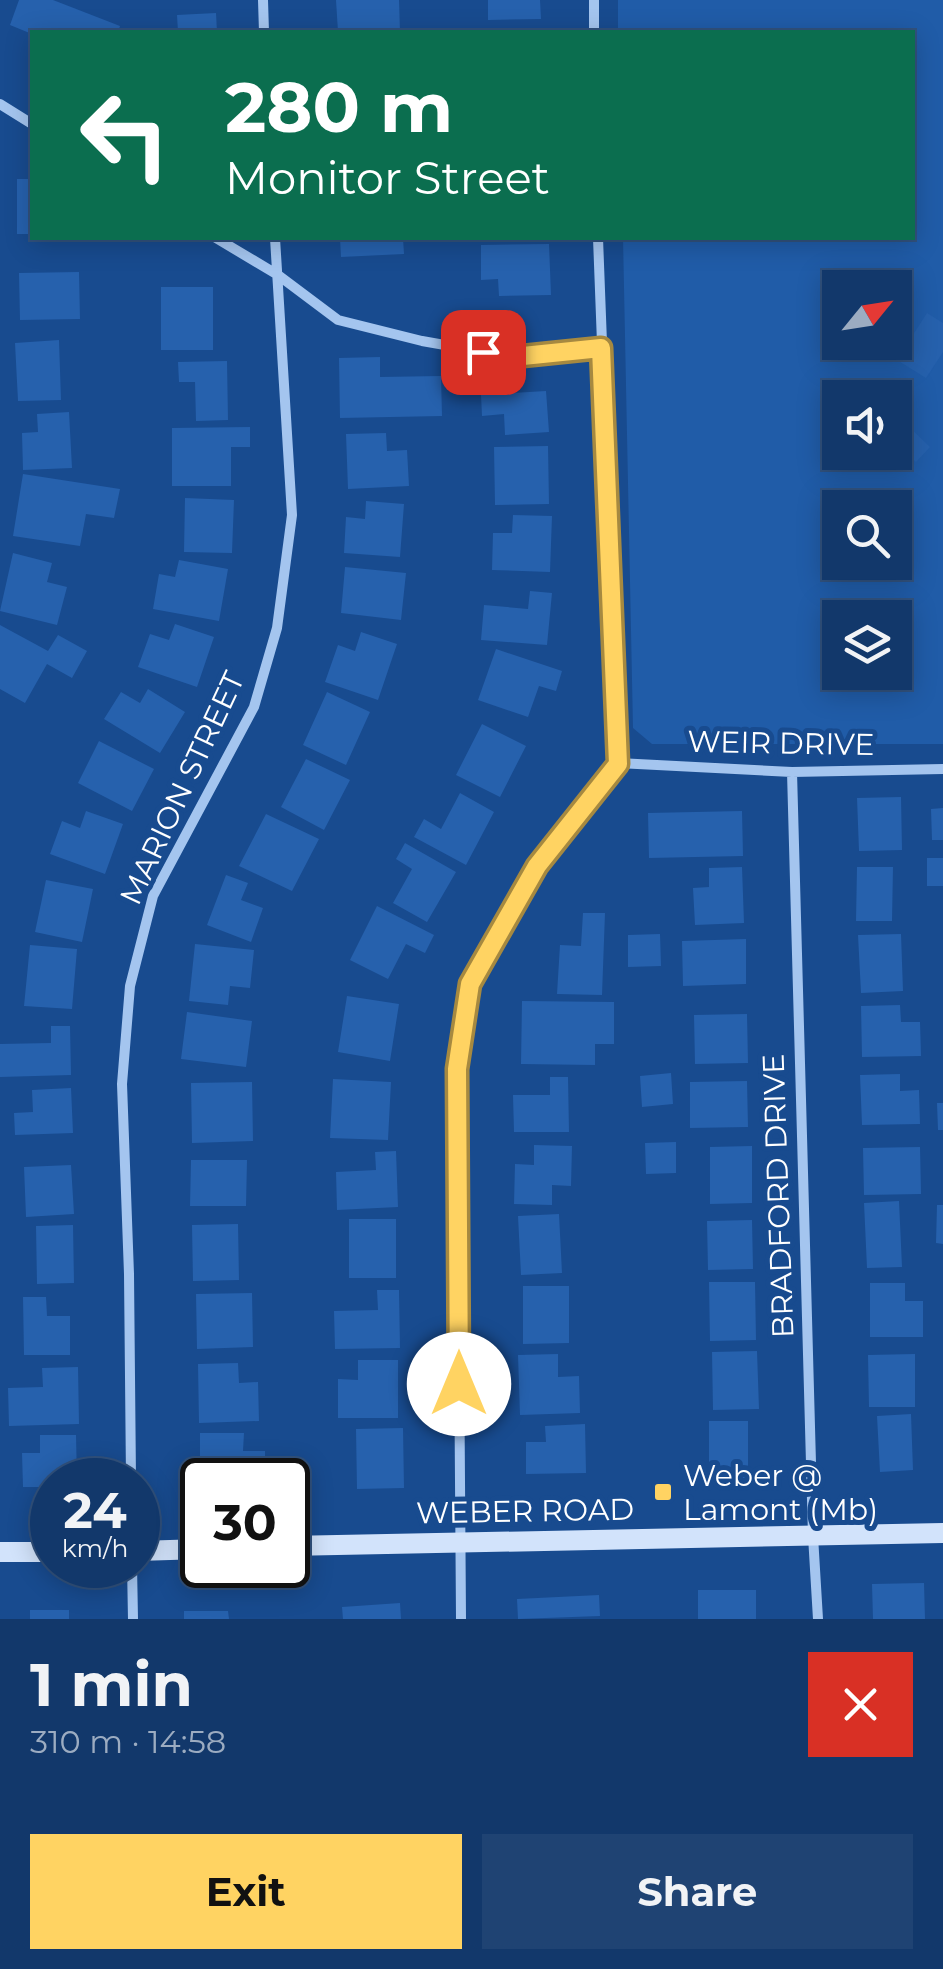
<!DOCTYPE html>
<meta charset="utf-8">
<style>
body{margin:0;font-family:Montserrat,sans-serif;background:#1f4373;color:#f1f3f6;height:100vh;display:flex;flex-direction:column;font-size:38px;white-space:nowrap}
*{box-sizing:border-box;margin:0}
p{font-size:32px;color:#9cacc1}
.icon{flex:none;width:55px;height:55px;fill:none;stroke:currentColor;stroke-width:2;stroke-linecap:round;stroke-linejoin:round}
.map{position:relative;height:1619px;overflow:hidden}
.panel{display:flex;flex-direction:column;background:#12386b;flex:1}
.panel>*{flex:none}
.top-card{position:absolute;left:30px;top:30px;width:885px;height:210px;border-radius:0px;box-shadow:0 5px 25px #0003,0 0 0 2px #31527e;background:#0b6e4f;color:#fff;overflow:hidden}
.needle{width:65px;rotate:60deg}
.fabs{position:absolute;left:822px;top:270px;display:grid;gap:20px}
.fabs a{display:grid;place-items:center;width:90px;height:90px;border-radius:0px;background:#12386b;box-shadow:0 5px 25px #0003,0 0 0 2px #31527e;font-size:50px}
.speed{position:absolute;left:30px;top:1458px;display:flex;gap:20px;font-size:50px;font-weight:700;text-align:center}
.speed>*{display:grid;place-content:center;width:130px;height:130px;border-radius:50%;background:#12386b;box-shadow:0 5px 25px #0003,0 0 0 2px #31527e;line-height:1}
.speed small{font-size:25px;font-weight:400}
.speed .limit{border:5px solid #111;border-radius:15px;background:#fff;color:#111}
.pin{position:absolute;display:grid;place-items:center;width:85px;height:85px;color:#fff;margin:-42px;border-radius:20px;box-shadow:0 5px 15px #0006}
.me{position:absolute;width:110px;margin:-55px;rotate:0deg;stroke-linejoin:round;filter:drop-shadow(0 0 8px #0008)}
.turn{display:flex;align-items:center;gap:35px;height:210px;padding:0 30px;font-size:45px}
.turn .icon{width:130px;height:130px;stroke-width:2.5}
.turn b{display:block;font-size:70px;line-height:85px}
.round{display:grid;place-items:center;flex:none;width:105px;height:105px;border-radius:0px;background:#1f4373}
.head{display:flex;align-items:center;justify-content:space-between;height:170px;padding:0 30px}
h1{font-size:60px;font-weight:700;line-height:75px}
.action{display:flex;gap:20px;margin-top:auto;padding:20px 30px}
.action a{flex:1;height:115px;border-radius:0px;background:#ffd362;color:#111;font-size:40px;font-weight:700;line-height:115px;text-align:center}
.action a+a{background:#1f4373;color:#f1f3f6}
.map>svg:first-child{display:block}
.green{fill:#205ca8;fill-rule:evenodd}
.building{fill:#2661ad}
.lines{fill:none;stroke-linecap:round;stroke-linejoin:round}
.minor{stroke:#a4c5ef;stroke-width:10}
.secondary{stroke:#d2e3fb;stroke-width:20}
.route-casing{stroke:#a68940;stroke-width:25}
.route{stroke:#ffd362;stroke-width:18}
.poi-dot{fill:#ffd362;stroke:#184b8f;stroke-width:4}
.labels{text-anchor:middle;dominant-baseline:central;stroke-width:10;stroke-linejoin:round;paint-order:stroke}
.street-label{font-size:30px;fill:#fff;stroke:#184b8f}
.poi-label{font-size:30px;fill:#fff;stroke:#184b8f;text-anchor:start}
</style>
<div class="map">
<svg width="943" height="1619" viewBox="0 0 943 1619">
<rect width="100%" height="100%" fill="#184b8f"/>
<!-- green -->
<path class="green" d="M618,0H943V744H652L633,728L623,238H912V32H618ZM840,288H895V342H840ZM840,398H895V452H840ZM840,508H895V562H840ZM840,618H895V672H840Z"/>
<!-- building -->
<path class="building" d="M19,0H53L120,26L118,32L32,34L10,25Z
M336,0H399L400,32H338Z
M488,0H540L541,19L488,20Z
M216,13L217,32H178L177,15Z
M17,179H32V234H17Z
M340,238H403L404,254L341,257Z
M549,244L551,295L499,296L498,279L481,280V245Z
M79,272L80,319L20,320L19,273Z
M161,287H213V350H161Z
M927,313L943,323V352L926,378L897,360Z
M59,340L61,400L18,401L15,343Z
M380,357V377L441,376L442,416L340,418L339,358Z
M227,361L228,420L196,421L195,382H179L178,362Z
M546,391L549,432L505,435L504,414L482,416L481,395Z
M69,412L72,468L23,470L22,433L38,432L37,414Z
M901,419L930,447L916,462L895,443V426Z
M250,427V447H231V486H172V428Z
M386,433L387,451L407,450L409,486L348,489L346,434Z
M548,446L549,504L495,505L494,447Z
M23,474L120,489L114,518L86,514L80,546L13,536Z
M185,498L234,500L232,553L184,552Z
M366,501L404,504L400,557L344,553L346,517L365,519Z
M513,515L552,516L550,572L492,570L493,533H512Z
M13,553L52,563L47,582L67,587L57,625L0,611Z
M179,560L228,569L219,621L153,609L159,574L175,577Z
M345,567L406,573L401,620L341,613Z
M530,591L552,593L547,645L481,640L484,605L528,609Z
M175,624L214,637L197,687L138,667L150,634L169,640Z
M0,625L48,651L58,635L87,651L72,678L47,664L25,703L0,689Z
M361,632L397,644L378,700L325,682L338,645L355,651Z
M496,649L562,671L556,691L539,686L528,717L478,700Z
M148,689L185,712L160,753L104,719L121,692L140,703Z
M327,692L370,712L346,765L303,745Z
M482,724L526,746L500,797L456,775Z
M99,741L154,769L132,811L78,783Z
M306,759L350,780L324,830L281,807Z
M460,793L494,812L466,865L414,837L424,819L441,829Z
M901,797L902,850L859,851L857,798Z
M943,808V840H932L931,809Z
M86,811L123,824L105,874L50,854L62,821L80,828Z
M742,811L743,856L649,858L648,813Z
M266,814L319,839L292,891L239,866Z
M405,843L456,872L427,922L393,903L412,869L396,859Z
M927,858H943V886H927Z
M742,867L744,923L695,925L693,888L709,887V868Z
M857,867H893L892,921H856Z
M226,875L248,883L241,900L263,908L251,942L207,925Z
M46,880L93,889L82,942L35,932Z
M377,906L434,935L425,953L406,944L388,979L350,960Z
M583,913H605L602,995L557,994L560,945L581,946Z
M660,934L661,966L628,967V935Z
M901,934L903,991L861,993L858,935Z
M746,939V984L683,986L682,941Z
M195,944L254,950L250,988L230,986L228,1005L189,1001Z
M30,945L77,949L72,1009L24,1006Z
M347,996L399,1004L390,1061L338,1052Z
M522,1001L614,1002V1044H595V1065L521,1064Z
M900,1005L901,1022H920L921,1056L862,1057L861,1006Z
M187,1012L252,1021L246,1067L181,1059Z
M747,1014L748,1063L695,1064L694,1015Z
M51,1026H70L71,1075L0,1077V1044L51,1043Z
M671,1073L673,1104L642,1107L640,1076Z
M900,1074V1091L919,1090L920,1124L862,1125L860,1075Z
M550,1077H568L569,1132H514L513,1095H550Z
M333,1079L391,1082L388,1140L330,1138Z
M747,1081L748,1127L690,1128V1082Z
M252,1082L253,1141L192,1143L191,1083Z
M71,1088L73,1133L15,1135L14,1113L33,1112L32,1090Z
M937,1103H943V1130H938Z
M676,1142V1173L646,1174L645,1143Z
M534,1145L572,1146L571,1186L552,1185V1205L514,1204L515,1164L534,1165Z
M752,1146V1203L710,1204V1147Z
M920,1147L921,1194L864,1195L863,1148Z
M396,1151L398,1207L337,1210L336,1172L376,1170L375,1152Z
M191,1160H247L246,1206H190Z
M71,1165L74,1214L26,1217L24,1167Z
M899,1201L902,1267L867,1268L864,1203Z
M937,1205H943V1244L936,1243Z
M559,1214L562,1273L521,1275L518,1216Z
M349,1219H396V1278H349Z
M752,1220L753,1269L708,1270L707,1221Z
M238,1224L239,1280L193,1281L192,1225Z
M73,1225L74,1283L37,1284L36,1226Z
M709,1282H755L756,1340L710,1341Z
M870,1283H905V1301H923V1337H870Z
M523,1286H569V1343L523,1344Z
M377,1290H399L400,1348L335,1349L334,1311L378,1310Z
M252,1293L253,1347L197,1349L196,1294Z
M23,1297H46L47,1316H70V1355H24Z
M757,1351L759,1409L713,1410L712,1352Z
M558,1354V1377L579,1376L580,1413L520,1415L518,1355Z
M915,1354V1407H869L868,1355Z
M358,1360H398V1418H338V1379L358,1380Z
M238,1363L239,1383L258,1382L259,1421L199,1423L198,1364Z
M78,1367L79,1424L9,1426L8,1388L43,1387L42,1368Z
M911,1414L913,1470L880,1472L877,1416Z
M709,1421H748V1478L709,1477Z
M585,1424L586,1473L526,1474V1442H546L545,1426Z
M403,1428L404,1488L357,1489L356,1429Z
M200,1433H244L243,1451H265V1468L243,1469V1480H200Z
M40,1435H76L77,1480H52V1487H23L22,1453H40Z
M924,1583L925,1619H873L872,1584Z
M698,1590H756V1619H698Z
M599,1595L600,1616L518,1619L517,1599Z
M400,1603L401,1619H343L342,1607Z
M30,1610H69V1619H30Z
M184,1611H228L229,1619H184Z"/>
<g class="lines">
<!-- minor -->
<path class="minor" d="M263,0L264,32
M594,0V32
M0,104L32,124
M216,238L278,275L338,320L422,341L513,357L601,348
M618,763L792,772L943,769
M792,772L813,1536L818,1619
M131,1480L129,1274L122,1084L130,986L153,896L254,707L277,628L292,515L275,238
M132,1565L133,1619
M461,1619L457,1069L470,984L537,866L618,763L598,238"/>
<!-- secondary -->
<path class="secondary" d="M288,1546L943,1533
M138,1551L202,1549
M0,1552H52"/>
</g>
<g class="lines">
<defs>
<path id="route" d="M459,1384L457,1069L470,984L537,866L618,764L601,348L513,357L483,352"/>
</defs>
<!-- route casing -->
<use href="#route" class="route-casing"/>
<!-- route -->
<use href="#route" class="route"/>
</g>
<!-- markers -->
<rect class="poi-dot" x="653" y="1482" width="20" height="20" rx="5"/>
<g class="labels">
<!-- street labels -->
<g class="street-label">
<text transform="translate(781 743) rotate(1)">WEIR DRIVE</text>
<text transform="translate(182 788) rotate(-65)">MARION STREET</text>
<text transform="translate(778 1196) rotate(-92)">BRADFORD DRIVE</text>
<text transform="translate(525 1511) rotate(-1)">WEBER ROAD</text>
</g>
<!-- poi labels -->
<g class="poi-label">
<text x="683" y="1475">Weber @<tspan x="683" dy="34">Lamont (Mb)</tspan></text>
</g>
</g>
</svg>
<div class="fabs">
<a><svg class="needle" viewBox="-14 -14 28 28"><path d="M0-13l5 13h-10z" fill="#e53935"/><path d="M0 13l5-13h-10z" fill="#9cacc1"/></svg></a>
<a><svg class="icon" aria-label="sound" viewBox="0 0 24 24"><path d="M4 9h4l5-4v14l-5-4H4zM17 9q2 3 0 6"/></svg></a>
<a><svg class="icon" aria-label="search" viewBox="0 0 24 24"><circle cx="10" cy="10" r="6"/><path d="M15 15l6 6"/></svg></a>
<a><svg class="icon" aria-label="layers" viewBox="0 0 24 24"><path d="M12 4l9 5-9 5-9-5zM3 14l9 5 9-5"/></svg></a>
</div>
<div class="speed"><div>24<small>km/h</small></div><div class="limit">30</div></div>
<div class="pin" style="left:483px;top:352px;background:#d93025"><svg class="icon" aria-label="arrive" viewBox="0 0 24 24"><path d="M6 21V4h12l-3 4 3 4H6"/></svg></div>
<svg class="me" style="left:459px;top:1384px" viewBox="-20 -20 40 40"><circle r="19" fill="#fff"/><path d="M0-13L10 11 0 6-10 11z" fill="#ffd362"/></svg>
<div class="top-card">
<div class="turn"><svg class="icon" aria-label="left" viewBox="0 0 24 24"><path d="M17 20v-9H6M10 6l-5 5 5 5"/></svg><div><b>280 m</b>Monitor Street</div></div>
</div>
</div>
<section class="panel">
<div class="head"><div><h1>1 min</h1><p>310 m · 14:58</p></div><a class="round" style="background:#d93025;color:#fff"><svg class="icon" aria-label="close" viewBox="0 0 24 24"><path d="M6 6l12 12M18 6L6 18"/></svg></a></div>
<div class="action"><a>Exit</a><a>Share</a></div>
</section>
